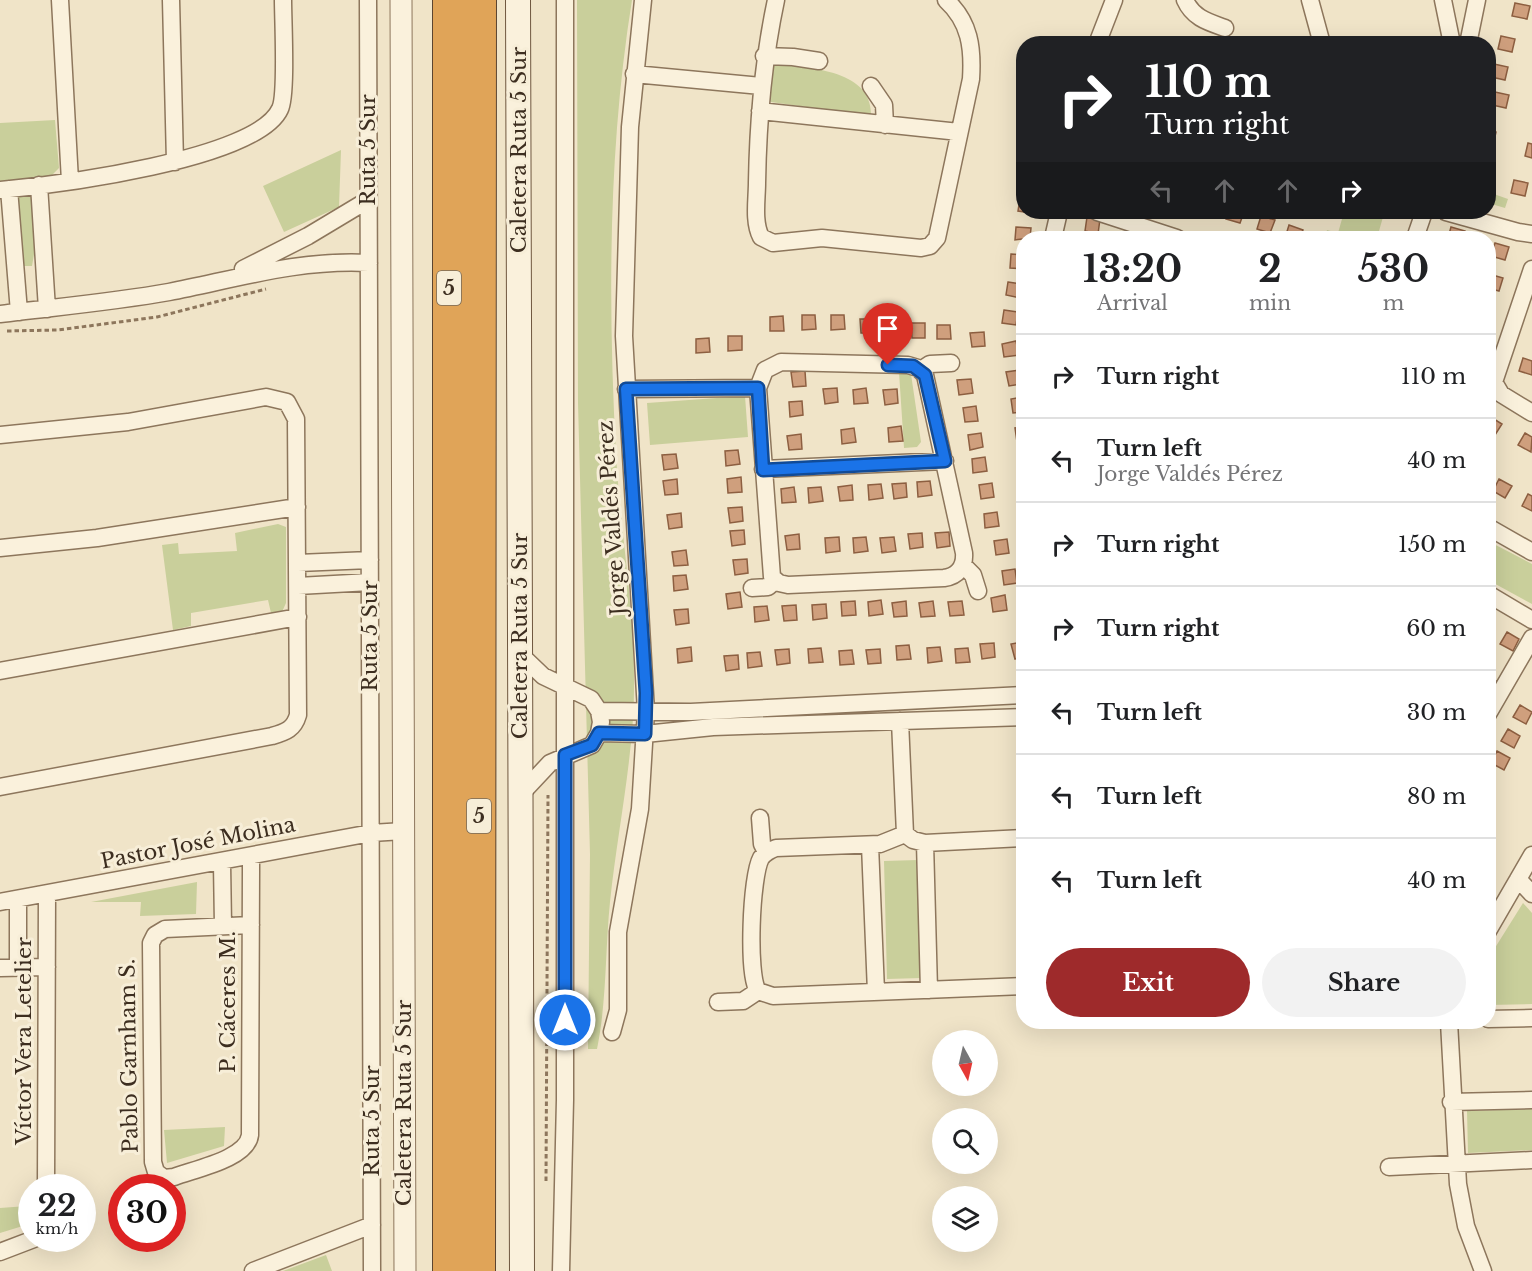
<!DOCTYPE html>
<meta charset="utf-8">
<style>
body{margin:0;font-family:"Libre Baskerville",serif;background:#f2f2f2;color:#202124;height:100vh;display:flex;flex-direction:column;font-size:22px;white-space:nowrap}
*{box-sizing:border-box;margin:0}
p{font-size:20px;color:#757577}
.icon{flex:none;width:33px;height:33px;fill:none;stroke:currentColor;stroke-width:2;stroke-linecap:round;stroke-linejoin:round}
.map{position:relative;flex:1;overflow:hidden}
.drawer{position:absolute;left:1016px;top:231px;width:480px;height:798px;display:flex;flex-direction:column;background:#fff;border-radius:24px;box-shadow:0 6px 24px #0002}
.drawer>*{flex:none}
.banner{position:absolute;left:1016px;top:36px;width:480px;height:183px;border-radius:24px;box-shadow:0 6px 24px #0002;background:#202124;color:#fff;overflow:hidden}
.needle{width:39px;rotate:172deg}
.controls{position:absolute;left:932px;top:1030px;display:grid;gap:12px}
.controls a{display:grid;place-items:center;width:66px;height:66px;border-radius:50%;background:#fff;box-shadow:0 6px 24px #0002;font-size:30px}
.speed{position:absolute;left:18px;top:1174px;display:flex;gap:12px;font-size:30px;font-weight:700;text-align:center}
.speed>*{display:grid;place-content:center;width:78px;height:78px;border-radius:50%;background:#fff;box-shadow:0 6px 24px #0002;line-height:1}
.speed small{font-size:15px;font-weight:400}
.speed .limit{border:9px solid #d22;background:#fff;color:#111}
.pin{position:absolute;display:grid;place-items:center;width:51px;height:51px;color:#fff;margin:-62px -26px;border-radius:50% 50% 50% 0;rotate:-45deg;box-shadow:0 0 6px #0007}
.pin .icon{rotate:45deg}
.me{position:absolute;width:66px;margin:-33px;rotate:0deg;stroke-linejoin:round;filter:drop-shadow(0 0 4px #0008)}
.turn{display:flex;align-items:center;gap:21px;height:126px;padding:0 30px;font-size:27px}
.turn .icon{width:78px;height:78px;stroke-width:2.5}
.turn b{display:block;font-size:42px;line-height:51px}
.lanes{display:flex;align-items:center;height:57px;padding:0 30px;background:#0003;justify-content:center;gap:30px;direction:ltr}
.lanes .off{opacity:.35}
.eta{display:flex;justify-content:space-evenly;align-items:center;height:102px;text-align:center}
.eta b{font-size:36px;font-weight:700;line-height:42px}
.cta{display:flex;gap:12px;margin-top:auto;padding:12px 30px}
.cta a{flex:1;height:69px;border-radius:36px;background:#9e2a2b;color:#fff;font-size:24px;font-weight:700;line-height:69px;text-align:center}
.cta a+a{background:#f2f2f2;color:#202124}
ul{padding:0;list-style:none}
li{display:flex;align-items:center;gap:18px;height:84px;padding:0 30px;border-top:2px solid #e0e0e0}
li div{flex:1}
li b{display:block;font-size:22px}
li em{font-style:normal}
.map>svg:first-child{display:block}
.green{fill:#c9cf9b}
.building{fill:#cf9f7d;stroke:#8d5f41;stroke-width:1.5}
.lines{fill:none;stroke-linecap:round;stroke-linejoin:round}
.minor-casing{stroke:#8d765c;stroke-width:19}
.tertiary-casing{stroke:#8d765c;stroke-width:23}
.secondary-casing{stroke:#6f573f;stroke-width:26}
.motorway-casing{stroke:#5b4430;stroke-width:34}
.path{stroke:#8d765c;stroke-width:3;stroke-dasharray:4.5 3;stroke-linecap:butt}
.minor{stroke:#faf1dc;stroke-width:16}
.tertiary{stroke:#faf1dc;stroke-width:21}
.secondary{stroke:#faf1dc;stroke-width:24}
.motorway{stroke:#e0a458;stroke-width:32}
.route-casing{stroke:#114b97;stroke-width:15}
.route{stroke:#1a73e8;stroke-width:10}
.labels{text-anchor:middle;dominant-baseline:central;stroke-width:6;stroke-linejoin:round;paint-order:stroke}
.shield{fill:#f7eed8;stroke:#756857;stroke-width:1.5}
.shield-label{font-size:20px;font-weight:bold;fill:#3d2e20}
.street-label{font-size:21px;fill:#3d2e20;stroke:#f7eed8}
</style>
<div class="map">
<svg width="1532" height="1271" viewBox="0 0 1532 1271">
<rect width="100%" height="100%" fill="#f0e4c8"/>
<!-- green -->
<path class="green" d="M577,0H632C608,149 608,304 616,454C620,526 633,599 634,671C636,748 618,825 610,902C605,951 607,1000 597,1049H588L590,854L578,403Z
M771,63C805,68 873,68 871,116L771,102L766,93Z
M55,120L59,168L50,177L0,182V123Z
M341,150L339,207L284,232L263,186Z
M1488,192L1508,199L1505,208L1488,203Z
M34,196L37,237L32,266H22L15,197Z
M1344,212H1363L1383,217L1377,238H1325L1327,230L1338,233Z
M899,372L911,374L921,442L917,447L904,448Z
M745,396L748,437L650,445L647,403Z
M278,524L286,527V603L282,612L271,613L268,600L191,613V626L173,630L162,545L178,543L179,554L237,551L235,533Z
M1488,541L1532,564V604L1488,580Z
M918,860L922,978L887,979L884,861Z
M197,882L196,914L140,916L141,902H91Z
M1523,903L1532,913V1004L1488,1005V959Z
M1532,1109V1150L1468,1153L1467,1111Z
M225,1127L224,1146L167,1163L164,1130Z
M27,1206L26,1225L0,1233V1208Z
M326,1255L332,1271H283Z"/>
<!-- building -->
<path class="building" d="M1515,3L1530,6L1527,19L1512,16Z
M1501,36L1515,39L1512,52L1498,49Z
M1494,64L1508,67L1505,80L1491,77Z
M1495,92L1509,95L1506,108L1492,105Z
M1488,130L1496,132L1493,145L1488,144Z
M1528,143L1532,144V158L1525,156Z
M1020,147H1023V161L1017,160Z
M1514,180L1528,183L1525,196L1511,193Z
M1020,198H1023V212L1032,213L1018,211Z
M1228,212H1244L1240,223L1226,219Z
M1261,216L1275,220L1270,233L1257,229Z
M1087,217L1100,219L1098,234L1085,231Z
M1289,225L1303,230L1300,238H1285Z
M1016,227L1031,228L1030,238L1015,240Z
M1451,227L1465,231L1463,238H1448Z
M1138,232L1151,237L1150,238H1136Z
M1495,243L1509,247L1505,260L1491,256Z
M1011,254L1023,255V269L1010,268Z
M1489,274L1503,278L1499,291L1488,288Z
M1008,282L1022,284L1020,298L1006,295Z
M1488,305L1494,306L1489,319H1488Z
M1004,310L1018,312L1016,325L1002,323Z
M802,315H815L816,329L802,330Z
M831,315H844L845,329L831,330Z
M783,316L784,331H770V317Z
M860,319H874V333H861Z
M901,321V335L888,336L887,322Z
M911,323H925V338H912Z
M937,325H950L951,339H937Z
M984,332L985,346L972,347L970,333Z
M728,336H742V350L728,351Z
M709,338L710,352L696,353V339Z
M1016,341L1019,355L1004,357L1002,344Z
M1523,358L1532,361V375L1519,371Z
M1020,370L1022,384L1009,386L1006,372Z
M805,371L806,386L793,387L791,372Z
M971,379L973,393L959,395L957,380Z
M837,388L838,402L825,404L823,389Z
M866,388L868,403L854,404L853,390Z
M897,389L898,403L885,405L883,390Z
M1023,397V412L1013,413L1011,399Z
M802,401L803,415L790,417L789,402Z
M976,406L978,421L965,422L963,408Z
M1489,416L1502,424L1495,435L1488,431Z
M901,426L903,441L889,442L888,428Z
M1023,427V442H1017L1015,428Z
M854,428L856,442L842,444L841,430Z
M981,433L983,447L970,450L968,435Z
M1525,433L1532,437L1531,452L1518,445Z
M801,434L802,449L789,450L787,436Z
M738,450L740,464L726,466L725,451Z
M676,454L678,468L664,470L662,455Z
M985,457L987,471L973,473L972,459Z
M741,477L742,492L728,493L727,479Z
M677,479L678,494L665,495L663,481Z
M1499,479L1512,486L1505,498L1493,491Z
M930,481L932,495L918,497L917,482Z
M906,483L907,497L894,499L892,484Z
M992,483L994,497L981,499L979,485Z
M881,484L883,498L869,500L868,485Z
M852,485L853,500L840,501L838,487Z
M794,487L796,502L782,503L781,489Z
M821,487L823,501L809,503L808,488Z
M1528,494L1532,496V511L1522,506Z
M742,507L743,521L730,523L728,508Z
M997,512L999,526L985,528L984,514Z
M681,513L682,527L669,529L667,515Z
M744,530L745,544L732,546L730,531Z
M949,532L950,546L937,548L935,533Z
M922,533L923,547L910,549L908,534Z
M799,534L800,549L787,550L785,536Z
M839,537L840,551L826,553L825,538Z
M866,537L868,551L854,553L853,538Z
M894,537L896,551L882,553L880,538Z
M1007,539L1009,553L996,555L994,541Z
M686,550L688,565L674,566L672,552Z
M747,559L748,573L735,575L733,560Z
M1015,569L1017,583L1004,585L1002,571Z
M686,575L688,589L674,591L673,576Z
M740,592L742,607L728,609L726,594Z
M1005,595L1007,610L993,612L991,598Z
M881,600L883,614L869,616L868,602Z
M855,601L856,615L842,616L841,602Z
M906,601L907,616L894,617L892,603Z
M933,601L935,616L921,617L919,603Z
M962,601L964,615L950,616L948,602Z
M826,604L827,618L813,620L812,605Z
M796,605L797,620L784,621L782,606Z
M767,606L769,620L755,622L754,607Z
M688,609L689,623L676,625L674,610Z
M1507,632L1519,639L1513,651L1500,644Z
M1023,642V657L1015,659L1011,644Z
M994,643L995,657L982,659L980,644Z
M909,645L911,659L897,660L896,646Z
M691,647L692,661L678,663L677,649Z
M940,647L942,661L928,663L927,648Z
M821,648L823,662L809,663L808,649Z
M968,648L970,662L956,663L955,649Z
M789,649L790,663L777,665L775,650Z
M880,649L881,663L868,664L866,650Z
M852,650L854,664L840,665L839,651Z
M760,652L762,666L748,668L747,653Z
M738,655L739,669L726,671L724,656Z
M1488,677L1496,681L1489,693H1488Z
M1520,705L1532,712L1526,724L1513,717Z
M1508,729L1520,736L1514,748L1501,741Z
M1497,751L1510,758L1504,770L1491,763Z
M1133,1022H1148V1027L1134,1028Z"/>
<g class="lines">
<defs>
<path id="minor" d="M60,0L70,181
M171,0L175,162
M368,0L372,1271
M776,0C763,61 758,120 757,183C757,199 753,222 761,237L773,243L822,238L921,248L930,246L937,238L971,79C973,48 970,22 946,0
M1185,0C1193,18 1208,22 1225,28
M1310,0L1322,44
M1443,0L1452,44
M1097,44L1114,0
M1468,44L1477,0
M764,56L793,57L819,61
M634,74L761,86
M871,86L884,105L885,125
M760,111L959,132
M39,185L47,309
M9,189L19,312
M0,190C54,185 257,160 280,109C287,95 283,21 283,0
M1097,212L1177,238
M1446,212L1518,232L1532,234
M1053,238L1059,212
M1415,238L1424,212
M243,269L308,236L368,200
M1532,269L1494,382L1501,394L1532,413
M0,314C56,307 113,302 169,292C236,279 300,259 369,263
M781,362L908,365L918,368L925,375L964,553C965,567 958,576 944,578L788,585L779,583L772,577L758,388L765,370Z
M921,370L930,364L951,363
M626,389L758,388
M0,435L128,422L266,397L287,402L296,419L298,715C294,729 286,732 272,736L0,787
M763,469L945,461
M1488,527L1532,552
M0,548L97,538L297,507
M298,563L370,560
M963,565L973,575L978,591
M298,586L370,582
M752,588L768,587L775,581
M1488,594L1532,620
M520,654L543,676L591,699L599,711L601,722L599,733L592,745L550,763L520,795
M0,671L298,617
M599,711L691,712L1023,695
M1488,714L1532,638
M900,721L905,834L913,840L925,843L1023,838
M599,733L645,734L713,727L1023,717
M760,818L762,844L766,852
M905,834L880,844L776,848C770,850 765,853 761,858C751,876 747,975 758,991L773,996L1023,986
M925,843L929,990
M870,845L876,992
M222,863L223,926
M1518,879L1532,894
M18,899V967
M0,902L371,833L404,831
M251,925L165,929L155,935L151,943L153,1162L156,1172L164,1178L174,1177C195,1169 247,1159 250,1135L251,871V857
M1488,931L1532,855
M0,968L47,967
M718,1002L743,1001L758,991
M1488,1019L1532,1018
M1449,1022L1458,1184L1466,1226L1483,1271
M612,1032L618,1010V932L640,809L646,711L624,336L630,127L643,0
M1451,1102L1532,1100
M1389,1167L1532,1160
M46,1188L47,894
M0,1252L34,1239
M253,1271L372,1225
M561,1271L565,1100V0"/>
<path id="tertiary" d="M401,0L405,1271"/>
<path id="secondary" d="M518,0L522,1271"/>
<path id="motorway" d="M449,1271V0
M479,1271L480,0"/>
</defs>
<!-- minor casing -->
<use href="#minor" class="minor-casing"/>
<!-- tertiary casing -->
<use href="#tertiary" class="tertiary-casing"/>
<!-- secondary casing -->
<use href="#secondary" class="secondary-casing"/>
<!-- motorway casing -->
<use href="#motorway" class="motorway-casing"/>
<!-- path -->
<path class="path" d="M7,331L58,330L157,317L266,289
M546,1181L548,795"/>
<!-- minor -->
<use href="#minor" class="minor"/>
<!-- tertiary -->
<use href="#tertiary" class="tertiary"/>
<!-- secondary -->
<use href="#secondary" class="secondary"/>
<!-- motorway -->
<use href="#motorway" class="motorway"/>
</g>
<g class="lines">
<defs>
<path id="route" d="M565,1020V755L592,745L599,733L645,734L646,693L626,389L758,388L763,470L945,461L925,375L913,366L888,365"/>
</defs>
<!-- route casing -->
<use href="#route" class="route-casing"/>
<!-- route -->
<use href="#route" class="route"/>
</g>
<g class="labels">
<!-- shield labels -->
<g class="shield">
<rect x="437" y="271" width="24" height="34" rx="4.5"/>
<rect x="467" y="799" width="24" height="34" rx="4.5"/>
</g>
<g class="shield-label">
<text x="449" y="288">5</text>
<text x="479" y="816">5</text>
</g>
<!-- street labels -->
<g class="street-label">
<text transform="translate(368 150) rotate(-90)">Ruta 5 Sur</text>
<text transform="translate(519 150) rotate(-90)">Caletera Ruta 5 Sur</text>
<text transform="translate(612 518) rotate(-94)">Jorge Valdés Pérez</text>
<text transform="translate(370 636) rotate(-90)">Ruta 5 Sur</text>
<text transform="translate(520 636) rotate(-90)">Caletera Ruta 5 Sur</text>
<text transform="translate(198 843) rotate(-11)">Pastor José Molina</text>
<text transform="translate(228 1002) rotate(-90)">P. Cáceres M.</text>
<text transform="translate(24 1041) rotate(-90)">Víctor Vera Letelier</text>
<text transform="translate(129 1056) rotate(-91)">Pablo Garnham S.</text>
<text transform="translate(404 1103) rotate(-90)">Caletera Ruta 5 Sur</text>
<text transform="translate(372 1121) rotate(-90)">Ruta 5 Sur</text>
</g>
</g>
</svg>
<div class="controls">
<a><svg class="needle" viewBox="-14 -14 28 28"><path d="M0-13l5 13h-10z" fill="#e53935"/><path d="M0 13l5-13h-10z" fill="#757577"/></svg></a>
<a><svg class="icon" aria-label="search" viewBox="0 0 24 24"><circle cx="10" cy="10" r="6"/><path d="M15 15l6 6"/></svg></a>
<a><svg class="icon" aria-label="layers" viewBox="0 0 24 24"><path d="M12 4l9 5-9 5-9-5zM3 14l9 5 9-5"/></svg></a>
</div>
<div class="speed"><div>22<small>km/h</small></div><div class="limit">30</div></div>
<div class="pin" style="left:888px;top:365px;background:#d93025"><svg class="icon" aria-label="arrive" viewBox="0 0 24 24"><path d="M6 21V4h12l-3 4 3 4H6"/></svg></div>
<svg class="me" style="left:565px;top:1020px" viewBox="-20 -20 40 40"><circle r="17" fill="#1a73e8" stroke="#fff" stroke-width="3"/><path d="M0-11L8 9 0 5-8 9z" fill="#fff"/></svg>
<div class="banner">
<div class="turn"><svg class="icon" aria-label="right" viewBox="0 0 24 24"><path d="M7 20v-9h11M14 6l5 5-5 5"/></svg><div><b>110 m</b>Turn right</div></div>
<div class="lanes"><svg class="icon off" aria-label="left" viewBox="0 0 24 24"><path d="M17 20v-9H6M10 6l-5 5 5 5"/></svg><svg class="icon off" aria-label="ahead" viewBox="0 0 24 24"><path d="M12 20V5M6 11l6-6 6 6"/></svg><svg class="icon off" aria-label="ahead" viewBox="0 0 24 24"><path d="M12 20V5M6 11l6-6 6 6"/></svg><svg class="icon" aria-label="right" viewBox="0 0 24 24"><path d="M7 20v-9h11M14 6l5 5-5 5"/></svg></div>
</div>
<section class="drawer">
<div class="eta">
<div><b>13:20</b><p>Arrival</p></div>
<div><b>2</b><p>min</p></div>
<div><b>530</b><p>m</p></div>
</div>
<ul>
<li><svg class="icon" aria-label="right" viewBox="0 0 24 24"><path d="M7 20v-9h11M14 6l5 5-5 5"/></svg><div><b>Turn right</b></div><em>110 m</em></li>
<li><svg class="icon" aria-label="left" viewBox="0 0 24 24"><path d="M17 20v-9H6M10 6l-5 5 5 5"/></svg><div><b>Turn left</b><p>Jorge Valdés Pérez</p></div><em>40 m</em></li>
<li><svg class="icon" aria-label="right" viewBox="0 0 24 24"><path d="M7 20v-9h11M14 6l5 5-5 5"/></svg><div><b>Turn right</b></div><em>150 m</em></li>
<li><svg class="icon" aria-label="right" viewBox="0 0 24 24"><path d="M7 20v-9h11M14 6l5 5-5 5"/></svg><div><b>Turn right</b></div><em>60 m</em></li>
<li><svg class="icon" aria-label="left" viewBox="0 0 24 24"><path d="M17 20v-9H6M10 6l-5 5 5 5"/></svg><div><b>Turn left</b></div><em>30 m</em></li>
<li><svg class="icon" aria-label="left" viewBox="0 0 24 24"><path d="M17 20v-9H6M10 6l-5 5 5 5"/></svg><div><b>Turn left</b></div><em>80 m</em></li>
<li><svg class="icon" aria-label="left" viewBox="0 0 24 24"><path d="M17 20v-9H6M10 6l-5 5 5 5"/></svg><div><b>Turn left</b></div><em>40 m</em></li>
</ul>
<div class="cta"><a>Exit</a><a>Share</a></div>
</section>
</div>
